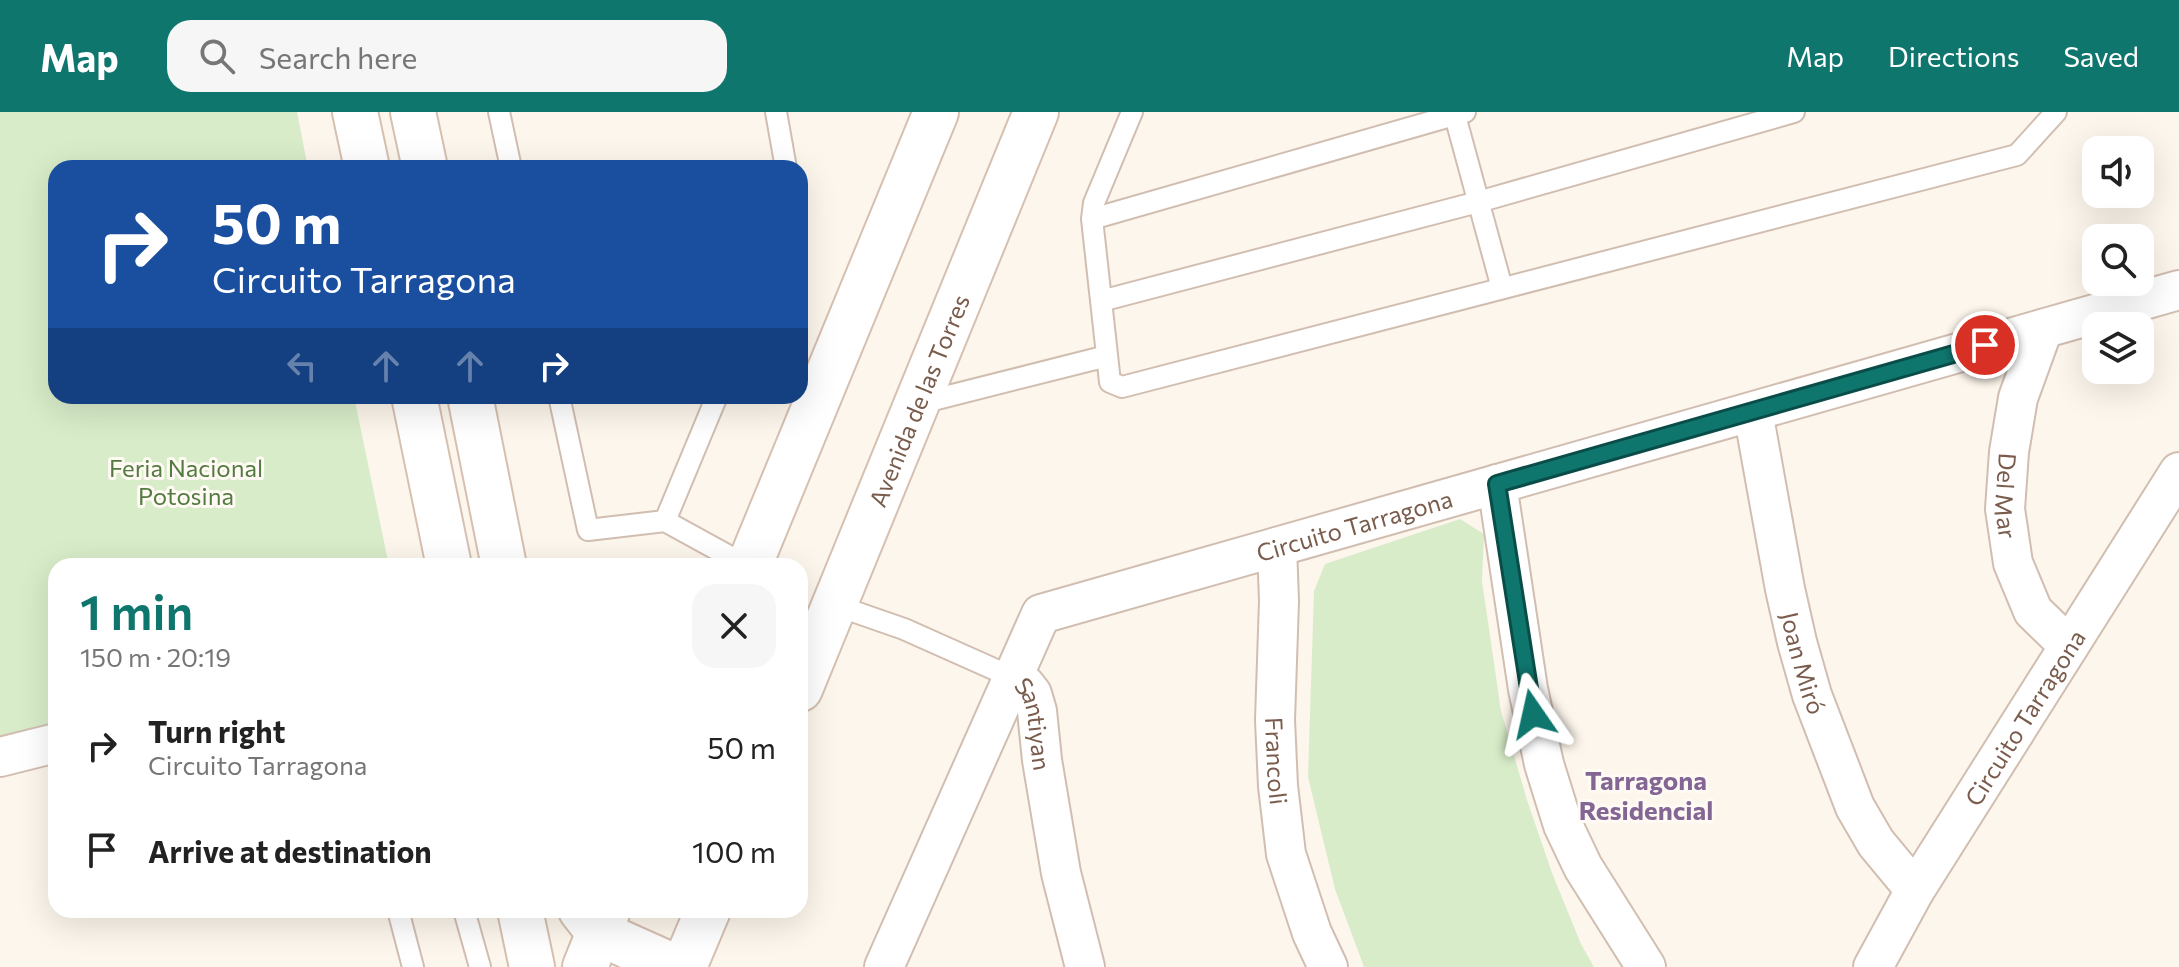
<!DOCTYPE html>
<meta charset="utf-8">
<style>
body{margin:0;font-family:Commissioner,sans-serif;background:#f6f6f6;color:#222;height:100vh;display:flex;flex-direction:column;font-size:30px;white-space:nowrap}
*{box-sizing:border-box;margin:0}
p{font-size:26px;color:#767676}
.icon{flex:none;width:44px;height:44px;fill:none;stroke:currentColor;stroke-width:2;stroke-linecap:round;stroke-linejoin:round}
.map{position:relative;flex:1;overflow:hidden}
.sheet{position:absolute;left:48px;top:446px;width:760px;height:360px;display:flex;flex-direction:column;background:#fff;border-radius:24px;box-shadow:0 8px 32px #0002}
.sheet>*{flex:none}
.top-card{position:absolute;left:48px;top:48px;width:760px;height:244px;border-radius:24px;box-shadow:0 8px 32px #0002;background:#1a4fa0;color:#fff;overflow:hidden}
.fabs{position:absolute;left:2082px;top:24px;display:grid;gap:16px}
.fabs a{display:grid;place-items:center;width:72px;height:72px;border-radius:16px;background:#fff;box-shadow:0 8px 32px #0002;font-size:40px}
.pin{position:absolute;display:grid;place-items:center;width:68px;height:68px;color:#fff;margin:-34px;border:4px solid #fff;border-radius:50%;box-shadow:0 2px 8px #0007}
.me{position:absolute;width:88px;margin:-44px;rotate:349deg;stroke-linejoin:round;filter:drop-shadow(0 0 6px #0008)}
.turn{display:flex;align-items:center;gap:28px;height:168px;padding:0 32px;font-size:36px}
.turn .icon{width:104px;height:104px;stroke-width:2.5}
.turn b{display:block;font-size:56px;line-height:68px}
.lanes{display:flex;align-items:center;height:76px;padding:0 32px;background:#0003;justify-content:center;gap:40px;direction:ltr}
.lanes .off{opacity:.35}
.round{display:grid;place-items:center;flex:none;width:84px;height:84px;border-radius:24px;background:#f6f6f6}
.overview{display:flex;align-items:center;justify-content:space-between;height:136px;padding:0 32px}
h1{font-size:48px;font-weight:600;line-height:60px;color:#0f766e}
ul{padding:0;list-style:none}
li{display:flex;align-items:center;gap:24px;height:104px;padding:0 32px}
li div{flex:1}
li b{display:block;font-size:30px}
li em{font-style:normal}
header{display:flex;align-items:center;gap:48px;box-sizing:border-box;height:112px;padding:0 40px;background:#0f766e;color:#fff}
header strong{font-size:38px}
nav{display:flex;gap:44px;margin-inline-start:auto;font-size:28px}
.search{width:560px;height:72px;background:#f6f6f6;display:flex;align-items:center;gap:20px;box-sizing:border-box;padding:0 28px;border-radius:24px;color:#767676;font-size:30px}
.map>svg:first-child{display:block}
.green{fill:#d8ecc9}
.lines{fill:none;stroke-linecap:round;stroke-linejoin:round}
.lane-casing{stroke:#d1beb0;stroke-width:24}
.street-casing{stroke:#d1beb0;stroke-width:42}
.secondary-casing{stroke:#d6c0b0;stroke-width:48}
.lane{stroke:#fff;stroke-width:20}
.street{stroke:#fff;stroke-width:38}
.secondary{stroke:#fff;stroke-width:44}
.route-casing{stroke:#0a4d48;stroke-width:20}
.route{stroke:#0f766e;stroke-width:14}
.labels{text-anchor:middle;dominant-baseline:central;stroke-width:6;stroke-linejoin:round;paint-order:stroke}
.street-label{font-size:24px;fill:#7a5c4d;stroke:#fffaf3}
.park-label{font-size:24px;fill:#537a41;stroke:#fffaf3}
.neighbourhood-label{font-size:26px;font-weight:bold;fill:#846695;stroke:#fffaf3}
</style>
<header>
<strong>Map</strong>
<div class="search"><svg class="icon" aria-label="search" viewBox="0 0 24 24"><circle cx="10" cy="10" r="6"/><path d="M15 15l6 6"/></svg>Search here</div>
<nav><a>Map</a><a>Directions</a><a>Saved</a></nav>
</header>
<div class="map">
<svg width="2179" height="855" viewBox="0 0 2179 855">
<rect width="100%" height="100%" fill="#fdf6ec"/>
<!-- green -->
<path class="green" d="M0,0H297L308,56H56V284H354L389,454H56V634L0,653Z
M1460,407L1484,422L1482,469L1501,599L1527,688L1552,761L1581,832L1594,855H1364L1335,777L1308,665L1314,479L1325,452Z"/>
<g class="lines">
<defs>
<path id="lane" d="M499,0L511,56
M776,0L786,56
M1132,0L1094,91L1092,107L1110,270L1122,275L2017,43L2056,0
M1454,0L1502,176
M1092,107L1465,0
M1101,189L1478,90L1794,0
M559,284L588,418L665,409L747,454
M917,292L1107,244
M665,409L717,284
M835,493L904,517L1014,566
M398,798L413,855
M464,798L480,855"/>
<g id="street">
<path id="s1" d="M2043,217L2018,286L2009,340L2005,397L2013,451L2033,499L2069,534"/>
<path id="s2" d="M1753,300L1785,477L1797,530L1812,583L1855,695L1876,731L1915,778"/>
<path d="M1497,372L1528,577L1544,652L1563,713L1583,755L1646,855"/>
<path id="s3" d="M1277,435L1279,489L1275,608L1278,674L1286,742L1312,821L1328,855"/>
<path id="s4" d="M1014,566L1025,573L1032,582L1037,599L1042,648L1061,761L1085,855"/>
<path d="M0,645L56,631"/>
<path id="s5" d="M884,855L1041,502L2179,178"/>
<path id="s6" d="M1873,855L1915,778L2179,360"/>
</g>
<g id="secondary">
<path d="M355,0L367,56"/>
<path d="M413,0L425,56"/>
<path d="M414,284L449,454"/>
<path d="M470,284L504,454"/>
<path d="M749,454L936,0"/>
<path id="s7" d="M800,577L1036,0"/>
<path d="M520,798L532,855"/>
<path d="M581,798L599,821L675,855"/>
<path d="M585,855L608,798"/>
<path d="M684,855L708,798"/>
</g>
</defs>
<!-- lane casing -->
<use href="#lane" class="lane-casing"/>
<!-- street casing -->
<use href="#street" class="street-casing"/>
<!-- secondary casing -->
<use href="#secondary" class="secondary-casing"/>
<!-- lane -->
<use href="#lane" class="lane"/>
<!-- street -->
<use href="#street" class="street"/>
<!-- secondary -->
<use href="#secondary" class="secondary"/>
</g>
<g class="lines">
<defs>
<path id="route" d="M1533,602L1497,372L1985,233"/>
</defs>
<!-- route casing -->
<use href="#route" class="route-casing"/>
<!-- route -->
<use href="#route" class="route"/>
</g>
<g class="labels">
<!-- street labels -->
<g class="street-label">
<text stroke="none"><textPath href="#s7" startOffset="312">Avenida de las Torres</textPath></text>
<text stroke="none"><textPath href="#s1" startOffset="172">Del Mar</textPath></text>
<text stroke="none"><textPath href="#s5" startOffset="712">Circuito Tarragona</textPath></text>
<text stroke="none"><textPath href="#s2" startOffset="256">Joan Miró</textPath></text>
<text stroke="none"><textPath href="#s6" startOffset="292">Circuito Tarragona</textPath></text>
<text stroke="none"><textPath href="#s4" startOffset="54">Santiyan</textPath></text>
<text stroke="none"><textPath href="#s3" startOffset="214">Francoli</textPath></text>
</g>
<!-- park labels -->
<g class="park-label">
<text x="186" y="355">Feria Nacional<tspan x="186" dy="28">Potosina</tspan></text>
</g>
<!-- neighbourhood labels -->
<g class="neighbourhood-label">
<text x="1646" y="667">Tarragona<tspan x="1646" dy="30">Residencial</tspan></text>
</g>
</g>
</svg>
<div class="fabs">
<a><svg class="icon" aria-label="sound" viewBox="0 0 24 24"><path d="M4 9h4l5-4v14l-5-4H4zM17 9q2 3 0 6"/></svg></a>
<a><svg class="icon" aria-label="search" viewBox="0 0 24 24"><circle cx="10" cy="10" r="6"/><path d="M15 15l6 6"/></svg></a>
<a><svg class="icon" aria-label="layers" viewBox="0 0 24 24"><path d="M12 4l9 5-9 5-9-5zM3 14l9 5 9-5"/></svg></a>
</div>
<div class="pin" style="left:1985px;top:233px;background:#d93025"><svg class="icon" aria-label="arrive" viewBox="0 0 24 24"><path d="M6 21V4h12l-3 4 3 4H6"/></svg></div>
<svg class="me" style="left:1533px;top:602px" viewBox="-20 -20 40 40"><path d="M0-17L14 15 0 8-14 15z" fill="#0f766e" stroke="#fff" stroke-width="4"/></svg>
<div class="top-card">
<div class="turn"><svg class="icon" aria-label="right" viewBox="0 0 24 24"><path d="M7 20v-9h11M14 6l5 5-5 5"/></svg><div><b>50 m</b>Circuito Tarragona</div></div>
<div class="lanes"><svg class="icon off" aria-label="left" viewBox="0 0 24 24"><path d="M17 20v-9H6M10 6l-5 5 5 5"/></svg><svg class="icon off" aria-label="ahead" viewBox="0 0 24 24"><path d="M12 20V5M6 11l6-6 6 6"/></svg><svg class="icon off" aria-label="ahead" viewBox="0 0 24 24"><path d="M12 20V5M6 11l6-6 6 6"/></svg><svg class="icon" aria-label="right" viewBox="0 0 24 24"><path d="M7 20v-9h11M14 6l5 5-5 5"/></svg></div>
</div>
<section class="sheet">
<div class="overview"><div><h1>1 min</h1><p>150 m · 20:19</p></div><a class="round"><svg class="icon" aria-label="close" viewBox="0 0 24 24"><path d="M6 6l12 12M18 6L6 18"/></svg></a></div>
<ul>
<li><svg class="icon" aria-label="right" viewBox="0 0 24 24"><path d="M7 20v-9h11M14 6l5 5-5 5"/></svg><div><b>Turn right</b><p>Circuito Tarragona</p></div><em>50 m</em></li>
<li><svg class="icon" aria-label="arrive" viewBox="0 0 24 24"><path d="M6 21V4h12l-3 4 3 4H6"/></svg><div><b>Arrive at destination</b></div><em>100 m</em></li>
</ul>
</section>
</div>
